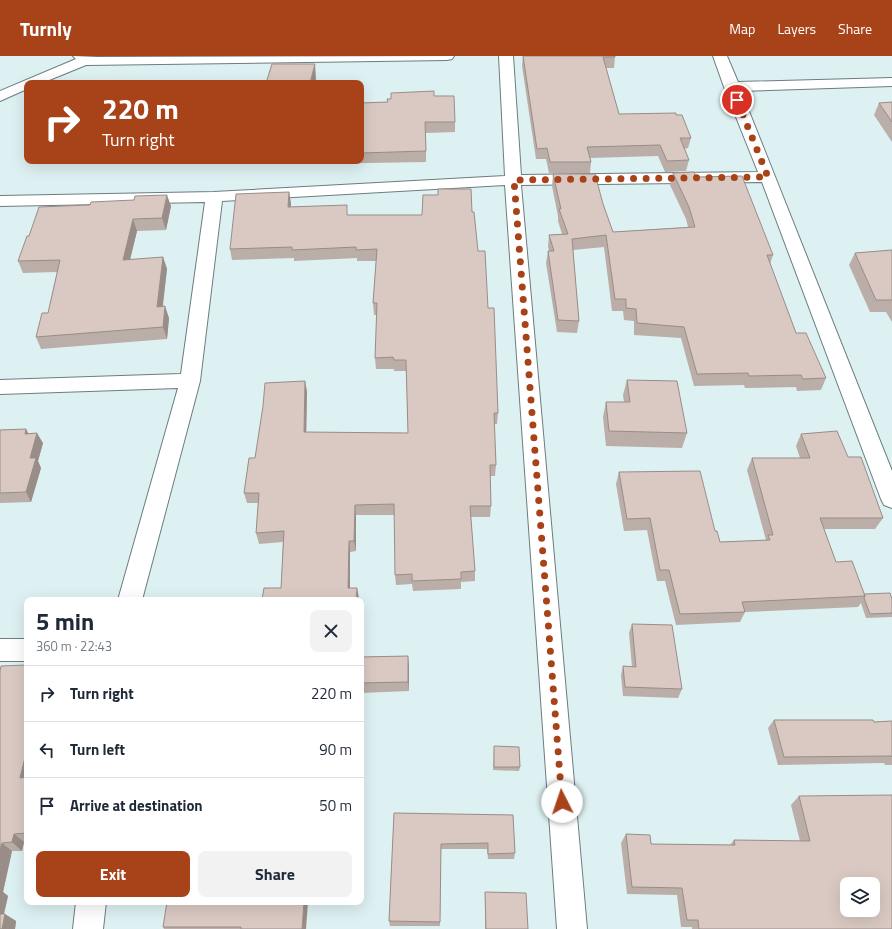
<!DOCTYPE html>
<meta charset="utf-8">
<style>
body{margin:0;font-family:"Titillium Web",sans-serif;background:#f2f2f3;color:#1f2937;height:100vh;display:flex;flex-direction:column;font-size:15px;white-space:nowrap}
*{box-sizing:border-box;margin:0}
p{font-size:13px;color:#747a83}
.icon{flex:none;width:22px;height:22px;fill:none;stroke:currentColor;stroke-width:2;stroke-linecap:round;stroke-linejoin:round}
.map{position:relative;flex:1;overflow:hidden}
.side{position:absolute;left:24px;top:541px;width:340px;height:308px;display:flex;flex-direction:column;background:#fff;border-radius:8px;box-shadow:0 4px 16px #0002}
.side>*{flex:none}
.hud{position:absolute;left:24px;top:24px;width:340px;height:84px;border-radius:8px;box-shadow:0 4px 16px #0002;background:#a84218;color:#fff;overflow:hidden}
.tools{position:absolute;left:840px;top:821px;display:grid;gap:8px}
.tools a{display:grid;place-items:center;width:40px;height:40px;border-radius:8px;background:#fff;box-shadow:0 4px 16px #0002;font-size:20px}
.pin{position:absolute;display:grid;place-items:center;width:34px;height:34px;color:#fff;margin:-17px;border:2px solid #fff;border-radius:50%;box-shadow:0 1px 4px #0007}
.me{position:absolute;width:44px;margin:-22px;rotate:356deg;stroke-linejoin:round;filter:drop-shadow(0 0 3px #0008)}
.turn{display:flex;align-items:center;gap:14px;height:84px;padding:0 12px;font-size:18px}
.turn .icon{width:52px;height:52px;stroke-width:2.5}
.turn b{display:block;font-size:28px;line-height:34px}
.round{display:grid;place-items:center;flex:none;width:42px;height:42px;border-radius:8px;background:#f2f2f3}
.head{display:flex;align-items:center;justify-content:space-between;height:68px;padding:0 12px}
h1{font-size:24px;font-weight:700;line-height:30px}
.cta{display:flex;gap:8px;margin-top:auto;padding:8px 12px}
.cta a{flex:1;height:46px;border-radius:8px;background:#a84218;color:#fff;font-size:16px;font-weight:700;line-height:46px;text-align:center}
.cta a+a{background:#f2f2f3;color:#1f2937}
ul{padding:0;list-style:none}
li{display:flex;align-items:center;gap:12px;height:56px;padding:0 12px;border-top:1px solid #e0e1e3}
li div{flex:1}
li b{display:block;font-size:15px}
li em{font-style:normal}
header{display:flex;align-items:center;gap:24px;box-sizing:border-box;height:56px;padding:0 20px;background:#a84218;color:#fff}
header strong{font-size:19px}
nav{display:flex;gap:22px;margin-inline-start:auto;font-size:14px}
.map>svg:first-child{display:block}
.lines{fill:none;stroke-linecap:round;stroke-linejoin:round}
.street-casing{stroke:#6b7d7e;stroke-width:2}
.street{fill:#fff;fill-rule:evenodd}
.wall{fill:#bbada8}
.shaded-wall{fill:#998d88}
.building{fill:#dac9c3;stroke:#998d88;fill-rule:evenodd}
.route{stroke:#a84218;stroke-width:7;stroke-dasharray:0 12.6}
</style>
<header>
<strong>Turnly</strong>
<nav><a>Map</a><a>Layers</a><a>Share</a></nav>
</header>
<div class="map">
<svg width="892" height="873" viewBox="0 0 892 873">
<rect width="100%" height="100%" fill="#ddf0f2"/>
<g class="lines">
<defs>
<path id="street" d="M73,0L97,1L454,0L452,3L447,4L86,9L42,27H27V33L0,45V35L76,3Z
M499,0H513L521,119L758,116L724,31L713,0H727L738,26L892,22V30L741,35L892,415V452L884,449L881,443L762,126L521,129L587,873H557L505,129L222,145L200,325L142,544H118L178,332L0,338V324L181,318L205,146L0,150V140L214,136L505,120Z
M0,583H27V605H0Z
M76,846H106L103,873H73Z"/>
</defs>
<!-- street casing -->
<use href="#street" class="street-casing"/>
<!-- street -->
<use href="#street" class="street"/>
</g>
<!-- wall -->
<path class="wall" d="M523,0L615,1L614,12H606L619,58L676,59L691,82L688,92L684,93L689,104L686,115L665,116L658,100L590,102L591,106L590,117H549L546,103H536L522,10Z
M434,40L455,66V76L426,77V106L308,108V105H361V47L387,46Z
M892,46V86L874,59L879,47Z
M673,117L696,121L773,199L770,208L796,277L826,322L821,334L797,335L796,331L745,332L744,329L694,330L681,282L634,279V265L624,264L623,255H612L604,191L573,194L579,265L577,277L557,276L546,207L548,195H549L548,191L549,179L562,178L558,165V160L552,130L553,118L603,148L613,176L688,171L686,163L670,129Z
M289,136L291,148V151L348,159H422L472,156L478,195L488,252L498,357L497,368H494L496,409L495,420H490L491,450L490,461H471L475,515V525L461,526V533L413,535L412,528L396,529L395,519V459H356V495L350,496V532H357L358,544H262L281,532L283,486L259,488L256,477L258,447H247L244,437L255,402L305,325L307,336L306,376L408,377L406,315H394V313H376L375,302L377,259H374L373,247L376,205H357V202L294,205V202L232,204L230,193Z
M90,149L171,150L166,174L137,175L130,204L163,201L167,213L163,250L169,262L167,283L41,293L36,281L48,257L57,216L23,217L18,205L29,180Z
M892,194V266L886,256H870L849,209L855,197Z
M627,324L687,377L682,392L606,390L603,361L606,346H624L623,339Z
M26,373L28,377L43,387L38,405L41,412L31,446L0,447V374Z
M801,378L848,401L883,462L875,473H824L836,506L864,538L892,543V561L866,562L861,547L858,551L745,556L740,566L676,569L665,525H657L647,474L624,475L616,428L619,416L715,475L720,486L765,484H766L747,414L752,402H800L796,390Z
M632,568L682,633L678,642L623,640L621,619L623,610L632,611L629,577Z
M408,600L409,635L361,637V601Z
M27,609V786H24L22,795H12L3,836L8,840L4,858L16,865L15,873H0V615Z
M774,664L874,666L892,665V709H885L884,707L778,709L768,672Z
M494,690L520,711L519,715L493,714Z
M799,740L892,873H692V871H681L677,839L627,838L621,787L626,778L651,788L730,789L734,784L800,785L791,749Z
M394,757L513,759L515,797L514,803H488L487,793H441L440,870H390L389,865Z
M485,836L528,873H485Z
M167,846L306,873H164L163,871Z"/>
<!-- shaded-wall -->
<path class="shaded-wall" d="M315,8L316,23L315,27H310Z
M289,136L291,148L290,163L288,151Z
M167,139L171,150L166,174L162,162Z
M133,163L137,175L127,216L123,204Z
M163,201L167,213L161,263L157,251Z
M165,250L169,262L167,283L163,271Z
M305,325L307,336L306,388L304,376Z
M26,373L31,383L25,378Z
M37,377L43,387L38,405L41,412L31,446L26,436L30,402Z
M355,449L356,459V495L354,485Z
M349,485L350,496V542L348,532Z
M357,532L359,542L358,544H356Z
M408,600L409,610V635L408,626Z
M27,693V729L20,722Z
M14,778L24,786L22,795L12,786Z
M2,787L12,795L3,836L8,840L2,866L0,865V794Z
M304,846H308L306,873H302Z
M5,858L16,865L15,873H2Z"/>
<!-- building -->
<path class="building" d="M523,0H615V1H603L619,58L676,57V59H682L691,82H680L689,104L667,105L660,89L587,91L591,106H550L547,92L537,93Z
M272,8H315L310,27H266Z
M434,35V40H454L455,66H425L426,95L361,97V47L388,46L387,43H391V37Z
M892,46V66L879,47Z
M694,116L696,121L742,120L773,199H767L796,277H806L826,322L803,323L801,319L749,320L748,317L697,318L684,271L637,267L636,253L626,252V243H615L606,179L572,183L579,265L558,264L548,195H554L549,179L568,178L559,153H561L553,118H595L603,148L613,176L695,171L689,151L673,117Z
M438,133H471L472,156H474L478,195H485L488,252H494L498,357H494L496,409H490L491,450H470L475,515L461,516V523L412,525V518L395,519L394,448L355,449L354,485H349L348,532H357L356,544H262L264,532H281L284,475L256,477L259,437H244L249,402H255L263,350L265,327L305,325L304,376L408,377L406,304H394L393,301L375,302L377,247H373L377,193L356,194V191L292,194V191L230,193L236,138L289,136L288,151L347,149V159H422L423,139H438Z
M167,139L162,162L133,163L123,204L163,201L157,251L165,250L163,271L36,281L42,257H48L60,204L18,205L27,180H29L39,151L90,149L91,146L134,144L135,140Z
M892,194V244H876L855,197Z
M627,324L677,325L687,377L609,375L606,346H630Z
M26,373L25,378L37,377L30,402H36L26,436L0,437V374Z
M837,375L848,401H861L883,462H820L836,506L852,505L865,540L742,546L745,556L680,558L669,514H660L650,462L627,463L619,416L700,415L715,475H717L720,486L770,484L768,479H773L752,402H810L801,378Z
M890,537L892,543V557L870,558L864,542L865,540L864,538Z
M632,568L672,569L682,633L625,631L623,610L636,611Z
M408,600V626L361,627V601Z
M27,609V693L20,722L27,721V777L14,778L12,786L2,787L0,794V615L1,610Z
M774,664H873L874,666L892,665V701L891,700L784,701Z
M494,690L519,691L520,711H494Z
M892,739V873H699L698,864H687L682,832L632,831L626,778L650,779L651,788L735,789L734,784L810,785L799,740ZM847,828H873V854H847Z
M394,757L513,759L515,797L488,798V787L441,788L440,866L389,865Z
M485,836L526,837L528,873H486Z
M167,846H304L302,873H241V871H163Z
M0,858H5L2,873H0Z"/>
<g class="lines">
<!-- route -->
<path class="route" d="M562,746L514,124L768,121L737,44"/>
</g>
</svg>
<div class="tools">
<a><svg class="icon" aria-label="layers" viewBox="0 0 24 24"><path d="M12 4l9 5-9 5-9-5zM3 14l9 5 9-5"/></svg></a>
</div>
<div class="pin" style="left:737px;top:44px;background:#d93025"><svg class="icon" aria-label="arrive" viewBox="0 0 24 24"><path d="M6 21V4h12l-3 4 3 4H6"/></svg></div>
<svg class="me" style="left:562px;top:746px" viewBox="-20 -20 40 40"><circle r="19" fill="#fff"/><path d="M0-13L10 11 0 6-10 11z" fill="#a84218"/></svg>
<div class="hud">
<div class="turn"><svg class="icon" aria-label="right" viewBox="0 0 24 24"><path d="M7 20v-9h11M14 6l5 5-5 5"/></svg><div><b>220 m</b>Turn right</div></div>
</div>
<section class="side">
<div class="head"><div><h1>5 min</h1><p>360 m · 22:43</p></div><a class="round"><svg class="icon" aria-label="close" viewBox="0 0 24 24"><path d="M6 6l12 12M18 6L6 18"/></svg></a></div>
<ul>
<li><svg class="icon" aria-label="right" viewBox="0 0 24 24"><path d="M7 20v-9h11M14 6l5 5-5 5"/></svg><div><b>Turn right</b></div><em>220 m</em></li>
<li><svg class="icon" aria-label="left" viewBox="0 0 24 24"><path d="M17 20v-9H6M10 6l-5 5 5 5"/></svg><div><b>Turn left</b></div><em>90 m</em></li>
<li><svg class="icon" aria-label="arrive" viewBox="0 0 24 24"><path d="M6 21V4h12l-3 4 3 4H6"/></svg><div><b>Arrive at destination</b></div><em>50 m</em></li>
</ul>
<div class="cta"><a>Exit</a><a>Share</a></div>
</section>
</div>
